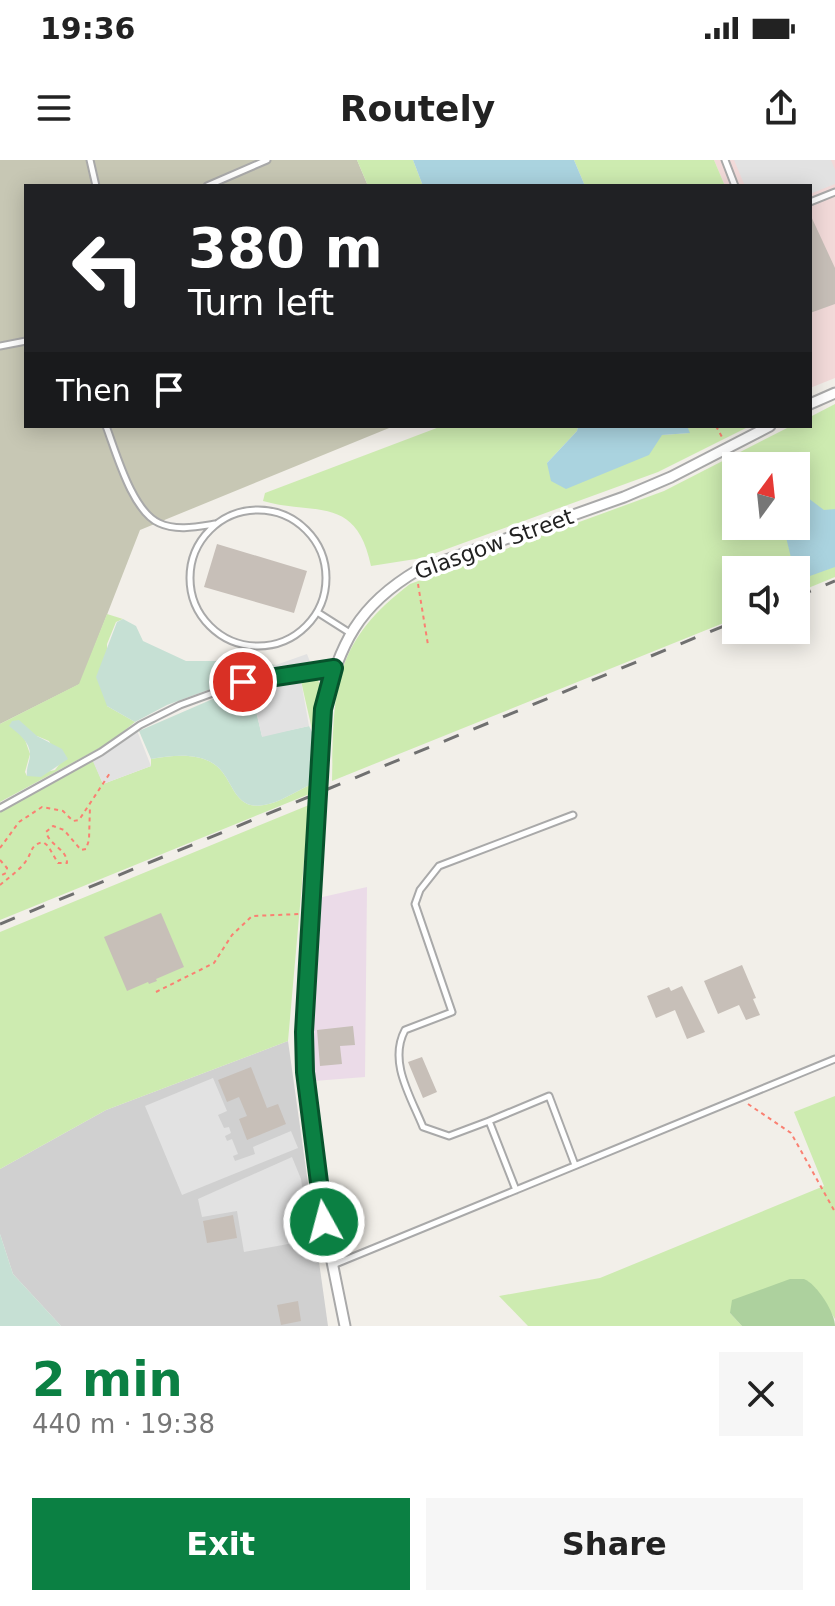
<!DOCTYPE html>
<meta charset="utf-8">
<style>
body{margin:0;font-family:"DejaVu Sans",sans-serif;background:#f6f6f6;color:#222;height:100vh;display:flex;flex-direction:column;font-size:30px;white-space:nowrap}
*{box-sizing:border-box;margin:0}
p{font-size:26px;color:#767676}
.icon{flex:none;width:44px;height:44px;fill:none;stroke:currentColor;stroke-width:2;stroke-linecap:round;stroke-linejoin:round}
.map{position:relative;height:1166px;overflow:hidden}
.details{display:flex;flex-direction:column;background:#fff;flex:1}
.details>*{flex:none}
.banner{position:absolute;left:24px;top:24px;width:788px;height:244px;border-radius:0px;box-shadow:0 4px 20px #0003;background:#202124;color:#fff;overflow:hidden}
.needle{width:52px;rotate:15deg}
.controls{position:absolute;left:722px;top:292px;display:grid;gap:16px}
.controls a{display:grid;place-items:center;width:88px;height:88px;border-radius:0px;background:#fff;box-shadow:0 4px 20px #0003;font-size:40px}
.pin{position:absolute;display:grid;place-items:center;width:68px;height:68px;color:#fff;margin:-34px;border:4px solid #fff;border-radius:50%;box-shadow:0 2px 8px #0007}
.me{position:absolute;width:88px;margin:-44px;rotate:353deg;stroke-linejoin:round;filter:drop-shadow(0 0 6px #0008)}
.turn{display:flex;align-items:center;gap:28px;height:168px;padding:0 32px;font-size:36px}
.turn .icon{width:104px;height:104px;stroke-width:2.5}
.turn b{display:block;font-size:56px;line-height:68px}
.then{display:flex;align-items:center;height:76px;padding:0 32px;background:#0003;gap:16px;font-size:30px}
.round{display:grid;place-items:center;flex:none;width:84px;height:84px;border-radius:0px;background:#f6f6f6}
.summary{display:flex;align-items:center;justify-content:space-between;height:136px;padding:0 32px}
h1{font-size:48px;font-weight:800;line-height:60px;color:#0b8043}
.action{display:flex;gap:16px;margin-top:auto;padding:16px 32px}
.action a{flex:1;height:92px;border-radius:0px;background:#0b8043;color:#fff;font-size:32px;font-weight:800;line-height:92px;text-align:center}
.action a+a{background:#f6f6f6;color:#222}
.status{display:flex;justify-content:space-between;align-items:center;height:56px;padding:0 40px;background:#fff;direction:ltr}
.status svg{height:22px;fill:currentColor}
header{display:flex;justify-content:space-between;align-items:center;height:104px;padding:0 32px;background:#fff;font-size:36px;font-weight:800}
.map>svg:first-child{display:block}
.commercial{fill:#f2dad9}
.industrial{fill:#ebdbe8}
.religious{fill:#d0d0d0}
.construction{fill:#c7c7b4}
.grass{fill:#cdebb0;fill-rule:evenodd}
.forest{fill:#add19e}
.wetland{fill:#c6e0d4}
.parking{fill:#e2e2e2}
.water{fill:#aad3df}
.building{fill:#c7bfb8}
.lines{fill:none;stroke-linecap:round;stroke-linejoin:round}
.lane-casing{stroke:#a9a9a9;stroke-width:9}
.street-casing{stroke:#a9a9a9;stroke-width:13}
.path{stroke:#fa8072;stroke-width:2;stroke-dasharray:4 4;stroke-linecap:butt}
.lane{stroke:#fff;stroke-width:5}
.street{stroke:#fff;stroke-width:9}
.rail{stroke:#707070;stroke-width:3;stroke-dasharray:16 16;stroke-linecap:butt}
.route-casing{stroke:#07532c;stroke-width:20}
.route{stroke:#0b8043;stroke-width:14}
.labels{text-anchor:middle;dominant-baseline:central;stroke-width:7;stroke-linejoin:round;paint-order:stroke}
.street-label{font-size:22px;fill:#222;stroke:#fff}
</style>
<div class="status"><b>19:36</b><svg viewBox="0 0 49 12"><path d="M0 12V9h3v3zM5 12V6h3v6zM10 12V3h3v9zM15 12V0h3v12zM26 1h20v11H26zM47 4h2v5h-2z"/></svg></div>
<header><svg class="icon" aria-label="menu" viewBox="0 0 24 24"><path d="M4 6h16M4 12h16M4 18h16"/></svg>Routely<svg class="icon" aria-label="share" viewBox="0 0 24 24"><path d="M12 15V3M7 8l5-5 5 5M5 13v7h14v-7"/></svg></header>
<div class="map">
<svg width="835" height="1166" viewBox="0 0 835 1166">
<rect width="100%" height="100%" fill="#f2efe9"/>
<!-- commercial -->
<path class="commercial" d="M714,0H835V218L810,228V26H725Z"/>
<!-- industrial -->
<path class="industrial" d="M367,727L365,917L314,921L310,872L318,738Z"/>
<!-- religious -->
<path class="religious" d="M288,881L328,1166H61L13,1114L0,1074V1009L106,950Z"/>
<!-- construction -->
<path class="construction" d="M0,0H357L368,26H26V266H394L140,370L80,524L0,564Z"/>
<!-- grass -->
<path class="grass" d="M357,0H413L423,26H368Z
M574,0H714L725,26H585Z
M835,244V417L796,433V410H736V458L332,621C334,530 331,484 410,424L664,331L791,266H810V257ZM736,306H796V366H736Z
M442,266H578L577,271L547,303L662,275L689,273L687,266H750L658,312L422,398L371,406C356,334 315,356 263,341L265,333Z
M107,454L123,459L116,462L107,484V546L135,562L109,583L0,642V564L79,524ZM37,576L49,581L61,602L55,610L27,616L25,612L30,594L24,577Z
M316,517L320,524L312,633L0,760V651L93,600L103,624L151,606V599C171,596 195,592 214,604C234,617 232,651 264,645C279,643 296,631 310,625L313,574L301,521Z
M309,645L288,881L106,950L0,1009V772Z
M835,936V1159L815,1128L730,1153L742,1166H528L499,1136L600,1118L824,1026L794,952Z"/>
<!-- forest -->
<path class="forest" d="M790,1119C791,1119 804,1119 804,1119C817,1124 835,1153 835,1166H742L730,1153L732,1140Z"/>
<!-- wetland -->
<path class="wetland" d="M123,459L136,466L143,481L186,501H245L276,505L167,545L135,562L107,546L96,517L117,462Z
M250,526L262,576L309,566L313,574L310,625C296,631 279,643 264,645C232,651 234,617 214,604C195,592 171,596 151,599L139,571L238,528Z
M19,560L37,576L62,589L68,599L41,617L27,616C26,607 30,602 30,594C30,582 18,573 9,566L12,561Z
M0,1074L13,1114L61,1166H0Z"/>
<!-- parking -->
<path class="parking" d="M734,0H831L835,10V24L810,34V26H745Z
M307,494L316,517L301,521L309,566L262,577L248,515Z
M136,568L151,606L103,624L91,597Z
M213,918L227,951L218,955L224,968L229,967L231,973L225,976L227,981L232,979L238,994L233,996L235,1001L255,994L253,987L291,971L298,988L182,1035L145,946Z
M292,997L301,1019L310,1080L244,1092L237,1051L202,1057L198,1039Z"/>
<!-- water -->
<path class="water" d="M413,0H574L585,26H423Z
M578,266H687L690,273L662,275L649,295L566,329L551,321L547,303L577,271Z
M808,338L824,350L835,349V407L796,421V410H794L784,369L786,366H796V354Z"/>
<!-- building -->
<path class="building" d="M810,54L835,108V144L810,153Z
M217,384L307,411L294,453L204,427Z
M161,753L184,807L156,819L157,821L149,824L148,822L127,831L104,777Z
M742,805L756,838L753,839L760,855L746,860L739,845L718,854L704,821Z
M682,826L705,872L687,879L675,850L656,858L647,836L669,827L671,831Z
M353,866L355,885L340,886L342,904L320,906L317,870Z
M422,897L437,932L423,938L408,902Z
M251,907L267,948L278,944L286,964L247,980L239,959L247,956L239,937L227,942L218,920Z
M233,1055L237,1078L207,1083L203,1061Z
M298,1141L301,1161L281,1165L277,1145Z"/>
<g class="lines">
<defs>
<path id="lane" d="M90,0L96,26
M725,0L735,26
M207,26L267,0
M810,42L835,32
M0,186L26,181
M106,266C116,292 132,351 159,363C176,371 196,367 215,364
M190 418a68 68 0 1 1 136 0a68 68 0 1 1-136 0Z
M317,452L350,473
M0,648L101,592L140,565L180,545L243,522L334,508
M489,961L449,976L423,967C411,937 388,902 405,870L452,852L415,744L420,730L439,706L573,655
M516,1030L489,961L549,936L575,1005
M333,1105L835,899"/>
<path id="street" d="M810,244L835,233
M345,1166L324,1062L305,912L304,872L323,549C341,483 357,446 418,410L624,337L671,317L770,266"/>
</defs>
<!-- lane casing -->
<use href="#lane" class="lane-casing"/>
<!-- street casing -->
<use href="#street" class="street-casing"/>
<!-- path -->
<path class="path" d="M716,266L723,279
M418,424L428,485
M0,688L19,662L42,647L63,651L73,661L79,660L110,613
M0,700L7,708L6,713L0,716
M0,725C8,718 20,710 26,701C33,691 30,685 43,682L48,686L58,703H67C67,689 50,686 46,672L53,666L64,670L81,690L86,689L89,680L90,646
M156,832L214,803L232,775L252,756L301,754
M748,944L791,973L835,1052"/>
<!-- lane -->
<use href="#lane" class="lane"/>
<!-- street -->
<use href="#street" class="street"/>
<!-- rail -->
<path class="rail" d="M796,437L835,421
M0,764L736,461"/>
</g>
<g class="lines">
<defs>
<path id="route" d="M243,522L334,508L323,549L304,872L305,912L324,1062"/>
</defs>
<!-- route casing -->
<use href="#route" class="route-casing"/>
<!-- route -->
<use href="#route" class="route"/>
</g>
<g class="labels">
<!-- street labels -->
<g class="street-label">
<text transform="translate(494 384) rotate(-20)">Glasgow Street</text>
</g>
</g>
</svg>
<div class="controls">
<a><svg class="needle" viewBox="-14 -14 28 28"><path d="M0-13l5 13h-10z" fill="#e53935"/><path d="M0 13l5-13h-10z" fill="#767676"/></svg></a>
<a><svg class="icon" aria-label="sound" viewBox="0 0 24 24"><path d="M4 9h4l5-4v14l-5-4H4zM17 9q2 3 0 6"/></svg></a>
</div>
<div class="pin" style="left:243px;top:522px;background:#d93025"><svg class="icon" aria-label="arrive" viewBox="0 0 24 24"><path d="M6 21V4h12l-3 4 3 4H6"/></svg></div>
<svg class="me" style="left:324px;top:1062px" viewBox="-20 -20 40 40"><circle r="17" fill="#0b8043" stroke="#fff" stroke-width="3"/><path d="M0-11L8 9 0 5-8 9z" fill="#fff"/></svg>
<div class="banner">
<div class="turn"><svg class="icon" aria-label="left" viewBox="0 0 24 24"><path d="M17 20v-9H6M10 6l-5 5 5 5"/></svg><div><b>380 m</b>Turn left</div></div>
<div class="then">Then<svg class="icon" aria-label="arrive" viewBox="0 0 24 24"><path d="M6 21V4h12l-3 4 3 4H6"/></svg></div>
</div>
</div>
<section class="details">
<div class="summary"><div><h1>2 min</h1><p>440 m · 19:38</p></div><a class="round"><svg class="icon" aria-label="close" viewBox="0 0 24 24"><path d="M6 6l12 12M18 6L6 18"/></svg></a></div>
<div class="action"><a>Exit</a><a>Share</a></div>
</section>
